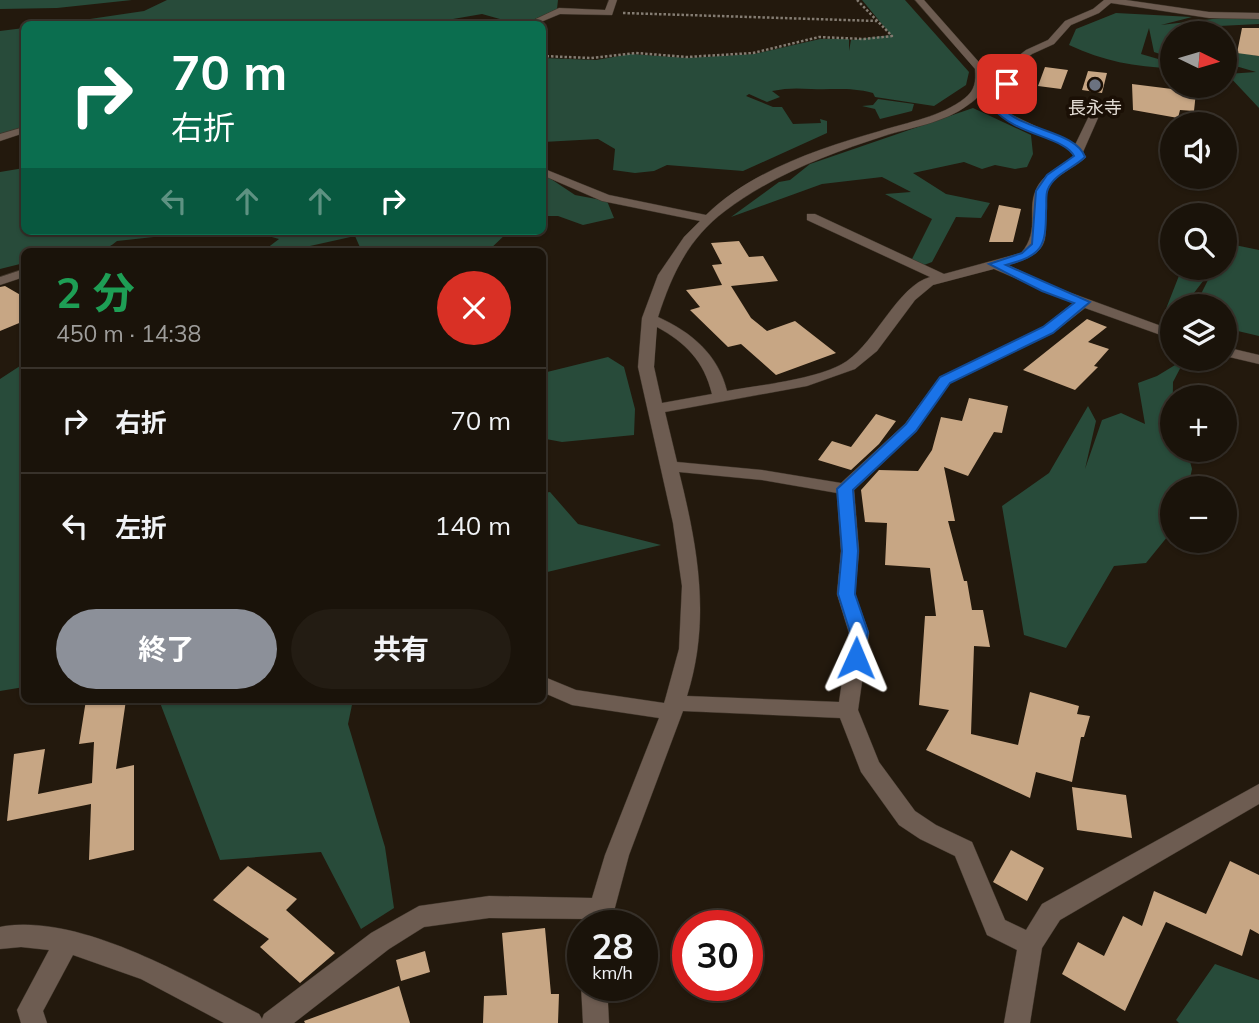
<!DOCTYPE html>
<html lang="ja">
<meta charset="utf-8">
<style>
body{margin:0;font-family:Mulish,"Noto Sans JP",sans-serif;background:#231c13;color:#f1f3f6;height:100vh;display:flex;flex-direction:column;font-size:26px;white-space:nowrap}
*{box-sizing:border-box;margin:0}
p{font-size:23px;color:#9f9e9c}
.icon{flex:none;width:38px;height:38px;fill:none;stroke:currentColor;stroke-width:2;stroke-linecap:round;stroke-linejoin:round}
.map{position:relative;flex:1;overflow:hidden}
.details{position:absolute;left:21px;top:248px;width:525px;height:455px;display:flex;flex-direction:column;background:#1a130a;border-radius:10px;box-shadow:0 2px 5px #0004,0 0 0 2px #38322b}
.details>*{flex:none}
.banner{position:absolute;left:21px;top:21px;width:525px;height:214px;border-radius:10px;box-shadow:0 2px 5px #0004,0 0 0 2px #38322b;background:#0b6e4f;color:#fff;overflow:hidden}
.needle{width:46px;rotate:95deg}
.tools{position:absolute;left:1160px;top:21px;display:grid;gap:14px}
.tools a{display:grid;place-items:center;width:77px;height:77px;border-radius:50%;background:#1a130a;box-shadow:0 2px 5px #0004,0 0 0 2px #38322b;font-size:35px}
.speed{position:absolute;left:567px;top:910px;display:flex;gap:14px;font-size:35px;font-weight:700;text-align:center}
.speed>*{display:grid;place-content:center;width:91px;height:91px;border-radius:50%;background:#1a130a;box-shadow:0 2px 5px #0004,0 0 0 2px #38322b;line-height:1}
.speed small{font-size:18px;font-weight:400}
.speed .limit{border:10px solid #d22;background:#fff;color:#111}
.pin{position:absolute;display:grid;place-items:center;width:60px;height:60px;color:#fff;margin:-30px;border-radius:14px;box-shadow:0 4px 10px #0006}
.me{position:absolute;width:77px;margin:-38px;rotate:1deg;stroke-linejoin:round;filter:drop-shadow(0 0 5px #0008)}
.turn{display:flex;align-items:center;gap:24px;height:147px;padding:0 35px;font-size:32px}
.turn .icon{width:91px;height:91px;stroke-width:2.5}
.turn b{display:block;font-size:49px;line-height:60px}
.lanes{display:flex;align-items:center;height:66px;padding:0 35px;background:#0003;justify-content:center;gap:35px;direction:ltr}
.lanes .off{opacity:.35}
.round{display:grid;place-items:center;flex:none;width:74px;height:74px;border-radius:37px;background:#231c13}
.head{display:flex;align-items:center;justify-content:space-between;height:119px;padding:0 35px}
h1{font-size:42px;font-weight:700;line-height:52px;color:#1e9e55}
.action{display:flex;gap:14px;margin-top:auto;padding:14px 35px}
.action a{flex:1;height:80px;border-radius:42px;background:#8c9099;color:#fff;font-size:28px;font-weight:700;line-height:80px;text-align:center}
.action a+a{background:#231c13;color:#f1f3f6}
ul{padding:0;list-style:none}
li{display:flex;align-items:center;gap:21px;height:105px;padding:0 35px;border-top:2px solid #38322b}
li div{flex:1}
li b{display:block;font-size:26px}
li em{font-style:normal}
.map>svg:first-child{display:block}
.green{fill:#284b3a}
.building{fill:#c7a684}
.lines{fill:none;stroke-linecap:round;stroke-linejoin:round}
.minor-casing{stroke:#3e3429;stroke-width:1}
.path{stroke:#847c72;stroke-width:2.5;stroke-dasharray:2.5 2;stroke-linecap:butt}
.minor{fill:#6d5c51;fill-rule:evenodd}
.route{fill:#1a73e8;stroke:#114b97;stroke-width:2}
.worship-dot{fill:#6b7280;stroke:#1a0f05;stroke-width:2.5}
.labels{text-anchor:middle;dominant-baseline:central;stroke-width:7;stroke-linejoin:round;paint-order:stroke}
.far-poi-label{font-size:18px;fill:#e2dbd3;stroke:#1a0f05}
</style>
<div class="map">
<svg width="1259" height="1023" viewBox="0 0 1259 1023">
<rect width="100%" height="100%" fill="#23190d"/>
<!-- green -->
<path class="green" d="M0,0H132L57,8L0,9Z
M167,0H558L557,9L524,24H502L507,21L482,14L424,24H56L144,11Z
M862,0H905L969,72L966,85L934,106L875,97L873,93C849,87 835,90 811,89C797,88 786,88 772,91L780,97L767,102L749,94L746,96L773,107H782L793,124L821,123L820,119L827,121V133L743,171L667,165L654,171L635,173L613,170L615,149L598,139L543,142V58L596,60L631,54L687,58L754,54L820,39H849V51L851,40L891,35Z
M1116,13L1192,17L1161,25L1221,18L1259,19V24L1219,26L1212,33H1172V58L1154,52L1149,28L1141,54L1172,63V68C1135,67 1103,61 1069,45L1076,29Z
M24,28V128L0,136V31Z
M1225,50L1259,56V108L1227,74L1256,72L1239,67L1225,68Z
M878,99L914,104L912,111L880,119L875,109L862,106L873,105Z
M973,108L1031,135L1033,154L1027,167L1015,169L995,165L982,169L964,162L913,173L946,194L990,203L981,218L956,217L932,262L924,265L912,259L932,219L885,194L911,192L882,177L822,184L731,217L779,182L790,180L810,164Z
M24,168V231H209L117,241C96,261 51,252 24,252V263L0,269V172Z
M542,173L575,195L607,201L614,218L583,225L558,216H543Z
M213,231H509L487,252H362L355,236L283,252H262L279,239L261,234Z
M1225,243L1259,250V336L1225,328V306H1195L1214,268H1225Z
M1182,268H1213L1184,306H1172V317L1162,319Z
M24,351V687L0,691V379L23,364Z
M608,357L624,367L635,409L634,435L562,442L546,439L543,373Z
M1185,359L1173,382L1172,450H1187L1192,469L1188,488H1172V531L1146,563L1114,566L1066,648L1024,635L1002,506L1049,473L1088,406L1096,421L1085,469L1102,420L1121,413L1145,424L1138,383L1157,376Z
M550,492L578,524L661,545L543,573V493Z
M159,700H353L348,724L385,847L394,908L361,929L321,852L220,860Z
M1215,964L1259,980V1023H1179L1176,1020Z"/>
<!-- building -->
<path class="building" d="M1242,28H1259V56L1237,53Z
M1045,67L1068,70L1061,89L1038,86Z
M1088,71L1107,73L1102,93L1082,90Z
M1132,84L1196,92L1194,111L1180,110L1178,118L1133,110Z
M999,205L1021,209L1013,242H989Z
M739,241L749,257L763,256L778,281L731,286L751,318L767,331L795,321L836,353L776,375L741,344L728,347L690,310L700,307L686,290L722,285L712,265L722,264L711,243Z
M5,286L24,297V321L0,331V287Z
M1087,319L1107,327L1088,342L1109,349L1094,366L1098,367L1075,390L1023,370Z
M969,398L1008,406L1002,433L994,432L968,476L944,467L955,521H948L964,581H967L972,610H983L990,647L974,646L971,734L1018,745L1030,692L1079,706L1077,714L1090,716L1084,737H1081L1072,782L1036,772L1030,798L926,750L949,710L919,705L925,616H936L930,568L885,565L887,523L865,522L861,490L879,470L918,471L932,450L941,417L962,421Z
M876,414L896,421L879,444L851,470L818,460L832,441L851,447Z
M86,700H126L116,769L134,765V850L89,860L91,804L7,821L14,754L45,749L38,794L92,783L94,742L79,744Z
M1072,787L1126,795L1132,838L1077,830Z
M1011,850L1044,868L1027,901L993,882Z
M1230,861L1259,875V934L1250,929L1242,956L1166,922L1125,1011L1062,974L1078,942L1104,956L1123,916L1142,926L1154,891L1206,914Z
M248,866L297,899L286,910L335,953L300,983L260,947L269,939L213,900Z
M545,928L551,994H559L558,1023H483L484,996L507,995L502,933Z
M425,951L430,972L401,981L396,960Z
M399,986L410,1023H305L304,1021Z"/>
<g class="lines">
<defs>
<path id="minor" d="M609,0H617L612,15L560,14L536,24H525L559,8L605,10Z
M915,0H924L985,69C987,85 982,96 968,105C944,123 912,127 884,136C828,154 773,175 725,211C688,239 672,274 658,317C691,332 718,354 727,391C760,385 821,379 847,361C876,341 898,286 930,277L807,220V214H815L944,274L1021,253C1042,229 1024,207 1039,184C1047,172 1062,165 1074,156C1057,132 1014,132 993,108L1012,61L1026,50L1048,40L1065,21L1093,9L1104,0H1126L1209,12L1259,13V19L1209,18L1111,3L1099,13L1071,25L1054,44L1032,54L1019,64L1004,107L1010,114L1075,145L1089,116L1098,118L1083,152L1086,157L1084,159C1073,168 1056,175 1049,187C1030,220 1072,248 1008,265L1052,286L1172,330V339L1085,308L1053,333L950,383L917,430L854,490L859,551L855,594L869,633L858,710L879,762L915,811L936,825L972,842L1005,920L1026,930L1042,904L1259,784V804L1060,920L1042,948L1030,1023H1004L1017,950L987,935L955,856L920,839L899,825L861,772L840,718L683,711L629,855L610,926H586L587,919L489,918L424,927L389,949L294,1023H224L141,979L73,955L43,1011L47,1023H21L17,1010L49,950L21,947L0,949V927L5,926C84,915 191,979 259,1014L262,1019L264,1014L371,933L419,906L489,896L592,898L605,855L659,718L572,705L542,692V676L576,690L664,703L665,700L679,649L682,586L673,523L638,367L642,318L658,275L684,237L700,221L602,201L542,175V168L609,195L706,215C751,171 820,148 880,131C908,122 941,117 965,98C975,90 976,82 975,69ZM994,269L1073,303L1043,327L940,377L905,424L841,483L762,470L677,462L665,412L807,386L855,369L877,351L915,300L933,285ZM657,327C686,343 704,361 712,394L662,403L654,367ZM679,472L762,480L837,493L841,551L837,594L849,633L839,702L687,696C711,620 698,548 679,472Z
M24,127V133L0,141V134Z
M24,269V277L0,285V277Z
M1225,347L1259,355V364L1225,356Z
M583,981V985H607L609,1023H583L581,985Z"/>
</defs>
<!-- minor casing -->
<use href="#minor" class="minor-casing"/>
<!-- path -->
<path class="path" d="M623,13L877,21
M542,56L591,58L636,53L687,57L753,53L819,37L864,39L892,36L857,0"/>
<!-- minor -->
<use href="#minor" class="minor"/>
</g>
<!-- route -->
<path class="route" d="M1007,81L1012,84L1003,108C1023,131 1076,131 1085,157C1074,168 1054,174 1048,189C1045,195 1047,205 1046,211C1046,248 1042,255 1006,265L1090,302L1053,333L950,383L916,431L853,490L858,551L855,594L868,632L862,663H849L846,658L850,632L838,594L842,551L837,489L906,424L940,377L1043,327L1074,303L1042,291L989,264L1022,253L1032,244L1036,191L1047,175L1074,156C1065,137 1014,135 993,108L1002,84Z"/>
<!-- markers -->
<circle class="worship-dot" cx="1095" cy="85" r="7"/>
<g class="labels">
<!-- far-poi labels -->
<g class="far-poi-label">
<text x="1095" y="107">長永寺</text>
</g>
</g>
</svg>
<div class="tools">
<a><svg class="needle" viewBox="-14 -14 28 28"><path d="M0-13l5 13h-10z" fill="#e53935"/><path d="M0 13l5-13h-10z" fill="#9f9e9c"/></svg></a>
<a><svg class="icon" aria-label="sound" viewBox="0 0 24 24"><path d="M4 9h4l5-4v14l-5-4H4zM17 9q2 3 0 6"/></svg></a>
<a><svg class="icon" aria-label="search" viewBox="0 0 24 24"><circle cx="10" cy="10" r="6"/><path d="M15 15l6 6"/></svg></a>
<a><svg class="icon" aria-label="layers" viewBox="0 0 24 24"><path d="M12 4l9 5-9 5-9-5zM3 14l9 5 9-5"/></svg></a>
<a>+</a>
<a>−</a>
</div>
<div class="speed"><div>28<small>km/h</small></div><div class="limit">30</div></div>
<div class="pin" style="left:1007px;top:84px;background:#d93025"><svg class="icon" aria-label="arrive" viewBox="0 0 24 24"><path d="M6 21V4h12l-3 4 3 4H6"/></svg></div>
<svg class="me" style="left:856px;top:658px" viewBox="-20 -20 40 40"><path d="M0-17L14 15 0 8-14 15z" fill="#1a73e8" stroke="#fff" stroke-width="4"/></svg>
<div class="banner">
<div class="turn"><svg class="icon" aria-label="right" viewBox="0 0 24 24"><path d="M7 20v-9h11M14 6l5 5-5 5"/></svg><div><b>70 m</b>右折</div></div>
<div class="lanes"><svg class="icon off" aria-label="left" viewBox="0 0 24 24"><path d="M17 20v-9H6M10 6l-5 5 5 5"/></svg><svg class="icon off" aria-label="ahead" viewBox="0 0 24 24"><path d="M12 20V5M6 11l6-6 6 6"/></svg><svg class="icon off" aria-label="ahead" viewBox="0 0 24 24"><path d="M12 20V5M6 11l6-6 6 6"/></svg><svg class="icon" aria-label="right" viewBox="0 0 24 24"><path d="M7 20v-9h11M14 6l5 5-5 5"/></svg></div>
</div>
<section class="details">
<div class="head"><div><h1>2 分</h1><p>450 m · 14:38</p></div><a class="round" style="background:#d93025;color:#fff"><svg class="icon" aria-label="close" viewBox="0 0 24 24"><path d="M6 6l12 12M18 6L6 18"/></svg></a></div>
<ul>
<li><svg class="icon" aria-label="right" viewBox="0 0 24 24"><path d="M7 20v-9h11M14 6l5 5-5 5"/></svg><div><b>右折</b></div><em>70 m</em></li>
<li><svg class="icon" aria-label="left" viewBox="0 0 24 24"><path d="M17 20v-9H6M10 6l-5 5 5 5"/></svg><div><b>左折</b></div><em>140 m</em></li>
</ul>
<div class="action"><a>終了</a><a>共有</a></div>
</section>
</div>
